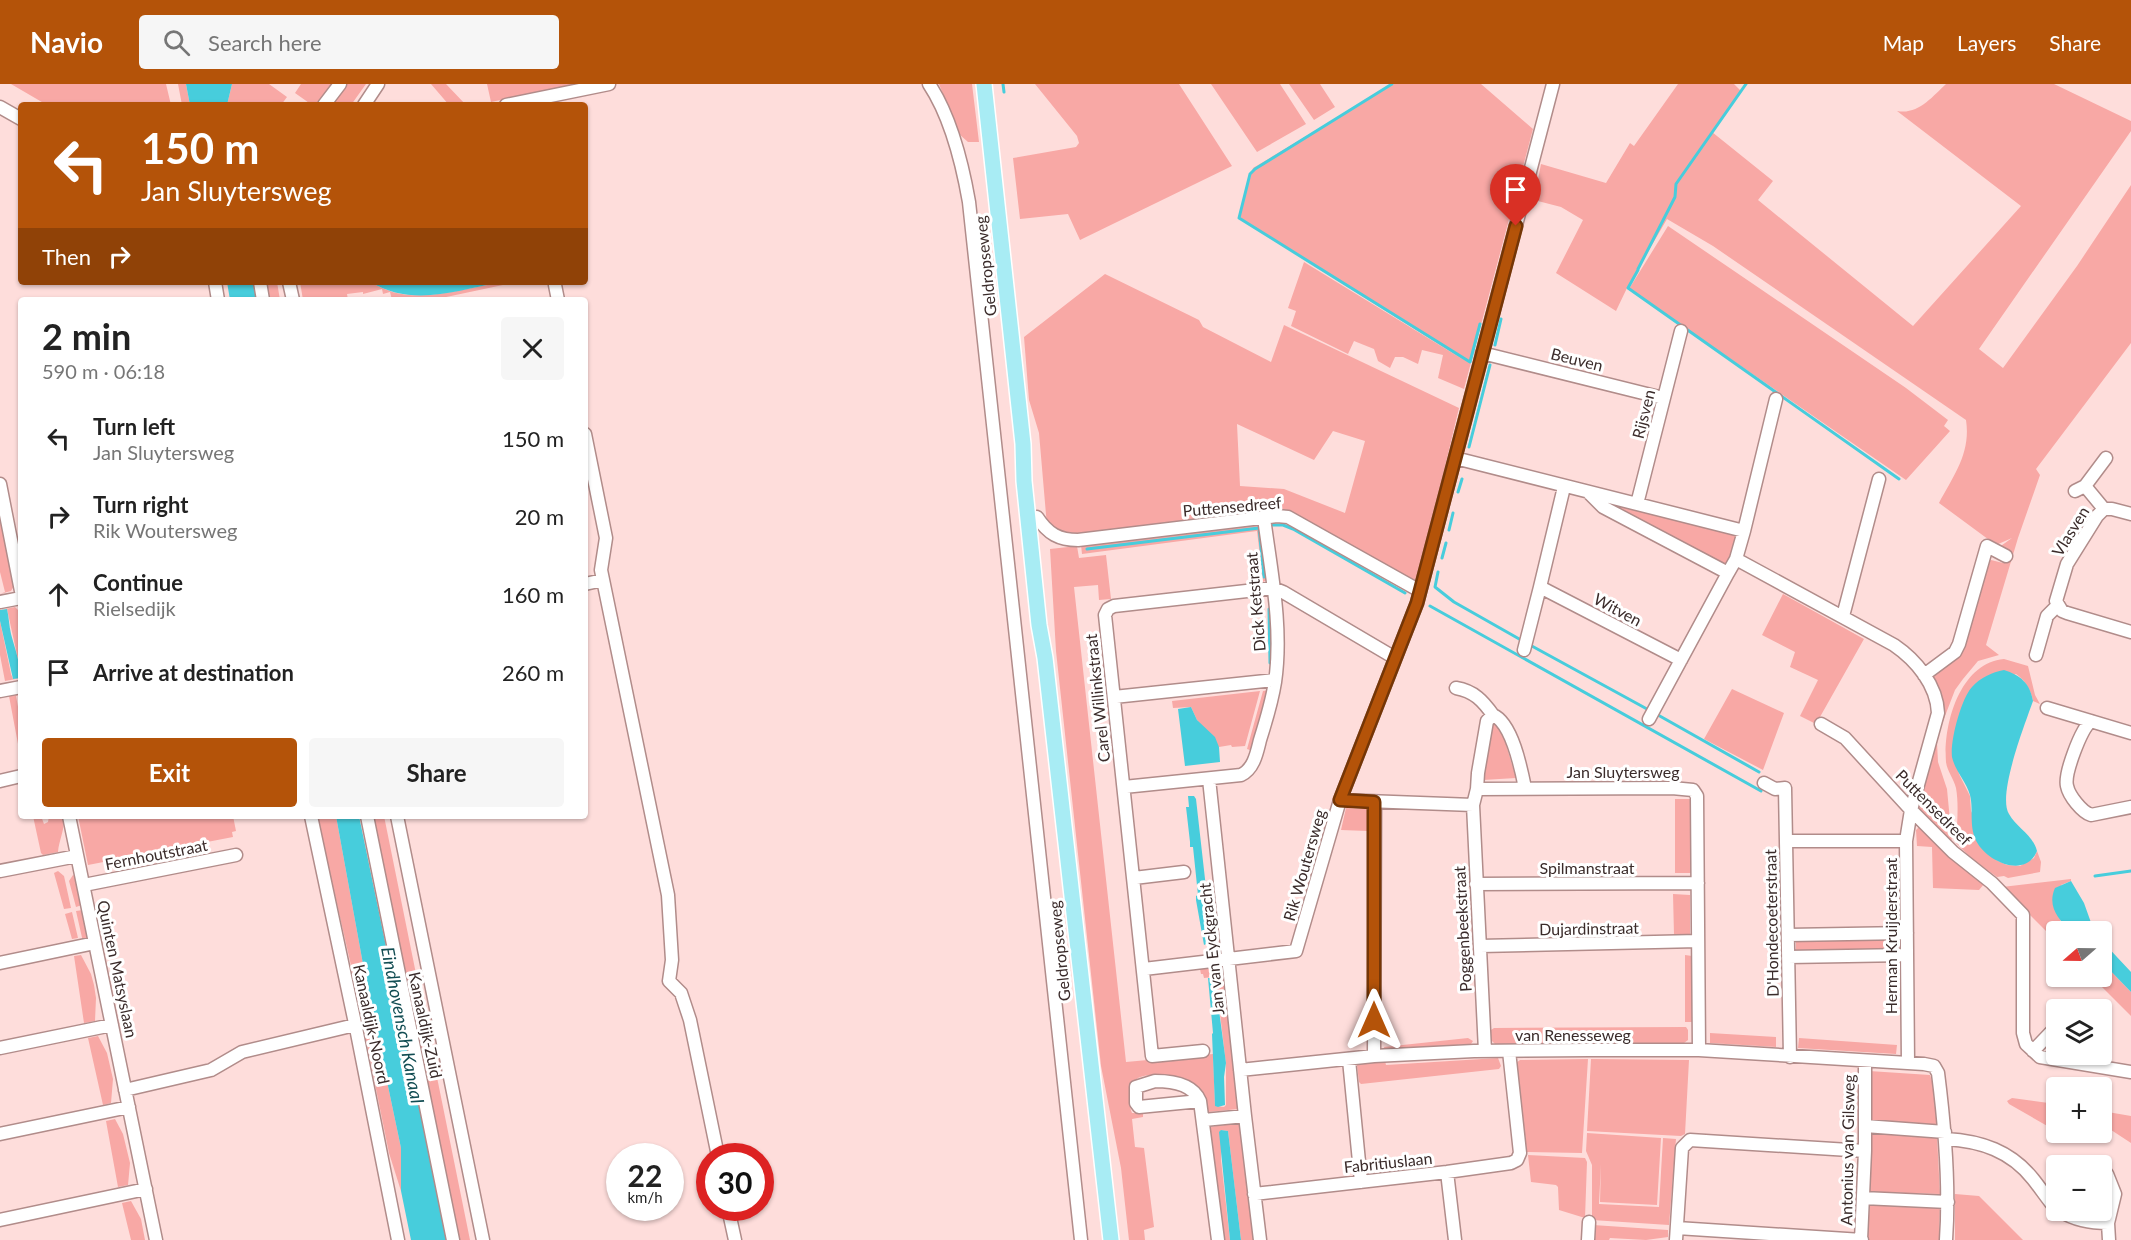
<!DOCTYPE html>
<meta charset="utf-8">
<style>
body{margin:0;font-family:Lato,sans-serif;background:#f6f6f6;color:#222;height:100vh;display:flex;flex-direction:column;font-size:22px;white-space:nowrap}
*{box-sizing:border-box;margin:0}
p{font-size:20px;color:#767676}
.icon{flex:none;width:33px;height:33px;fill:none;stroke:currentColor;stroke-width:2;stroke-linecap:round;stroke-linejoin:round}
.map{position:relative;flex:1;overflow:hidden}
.panel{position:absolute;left:18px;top:213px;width:570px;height:522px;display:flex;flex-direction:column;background:#fff;border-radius:6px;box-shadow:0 2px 4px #0004}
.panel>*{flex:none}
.guide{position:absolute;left:18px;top:18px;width:570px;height:183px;border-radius:6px;box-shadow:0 2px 4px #0004;background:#b45309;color:#fff;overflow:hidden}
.needle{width:39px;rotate:250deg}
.controls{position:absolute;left:2046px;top:837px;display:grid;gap:12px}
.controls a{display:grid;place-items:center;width:66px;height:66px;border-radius:6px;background:#fff;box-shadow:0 2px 4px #0004;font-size:30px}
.speed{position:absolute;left:606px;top:1059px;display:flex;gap:12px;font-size:30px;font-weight:700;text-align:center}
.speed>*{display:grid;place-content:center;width:78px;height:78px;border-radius:50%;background:#fff;box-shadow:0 2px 4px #0004;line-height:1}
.speed small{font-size:15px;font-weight:400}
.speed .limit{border:9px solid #d22;background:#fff;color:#111}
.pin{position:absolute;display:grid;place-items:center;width:51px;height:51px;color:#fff;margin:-62px -26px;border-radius:50% 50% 50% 0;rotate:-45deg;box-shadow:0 0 6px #0007}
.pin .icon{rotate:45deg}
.me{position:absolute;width:66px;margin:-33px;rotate:0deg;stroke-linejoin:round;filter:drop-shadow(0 0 4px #0008)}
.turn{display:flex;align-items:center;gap:21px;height:126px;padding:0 24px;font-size:27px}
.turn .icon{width:78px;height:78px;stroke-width:2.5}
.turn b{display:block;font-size:42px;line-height:51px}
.then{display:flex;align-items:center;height:57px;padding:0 24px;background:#0003;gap:12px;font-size:22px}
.round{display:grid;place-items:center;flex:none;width:63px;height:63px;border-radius:6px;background:#f6f6f6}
.summary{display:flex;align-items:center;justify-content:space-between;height:102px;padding:0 24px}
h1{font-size:36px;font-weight:700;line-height:45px}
.button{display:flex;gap:12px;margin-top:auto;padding:12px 24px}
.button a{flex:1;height:69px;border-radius:6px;background:#b45309;color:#fff;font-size:24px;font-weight:700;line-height:69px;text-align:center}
.button a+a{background:#f6f6f6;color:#222}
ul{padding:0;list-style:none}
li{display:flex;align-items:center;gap:18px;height:78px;padding:0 24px}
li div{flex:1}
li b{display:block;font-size:22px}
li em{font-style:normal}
header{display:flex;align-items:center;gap:36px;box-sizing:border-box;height:84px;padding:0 30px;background:#b45309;color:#fff}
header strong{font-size:28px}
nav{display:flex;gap:33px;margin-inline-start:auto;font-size:21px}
.search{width:420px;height:54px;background:#f6f6f6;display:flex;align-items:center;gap:15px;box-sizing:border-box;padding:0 21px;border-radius:6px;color:#767676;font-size:22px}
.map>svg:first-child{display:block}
.green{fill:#f8a8a5;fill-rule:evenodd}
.water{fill:#47cddc}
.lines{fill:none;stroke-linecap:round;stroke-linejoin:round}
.stream{stroke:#47cddc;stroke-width:3}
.minor-casing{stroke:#b18c8a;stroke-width:15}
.major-casing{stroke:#fff;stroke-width:18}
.minor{stroke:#fff;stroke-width:12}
.major{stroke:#a8ecf4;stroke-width:15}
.route-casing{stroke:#753606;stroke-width:15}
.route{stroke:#b45309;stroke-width:10}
.labels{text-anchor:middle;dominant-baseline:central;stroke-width:6;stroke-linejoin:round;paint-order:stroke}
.street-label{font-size:16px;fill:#3a2b2a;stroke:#fff}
.water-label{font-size:18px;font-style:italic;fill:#114c52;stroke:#fff}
</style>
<header>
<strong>Navio</strong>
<div class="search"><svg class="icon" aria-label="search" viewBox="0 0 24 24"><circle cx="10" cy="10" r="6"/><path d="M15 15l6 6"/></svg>Search here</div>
<nav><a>Map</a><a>Layers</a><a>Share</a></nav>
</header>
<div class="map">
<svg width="2131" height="1156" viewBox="0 0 2131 1156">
<rect width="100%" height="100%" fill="#fedddb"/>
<!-- green -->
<path class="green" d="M11,0H166L171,21H47Z
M178,0H186L190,21H182Z
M232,0H269L287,13L281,21H227Z
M301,0H335L320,21H312L295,9Z
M345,0H366L351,21H329Z
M431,0H446L466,21H449Z
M487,0H577L491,18Z
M939,0H972L979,58H968L959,50Z
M1035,0H1179L1232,82L1080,156L1068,130L1020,135L1013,74L1076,63L1079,59L1077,52Z
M1211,0H1280L1306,40L1257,68Z
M1289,0H1320L1335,23L1314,36Z
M1394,0H1481L1533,45L1464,305L1438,294L1443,271L1422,266L1418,280L1403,273H1395L1390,284L1378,277L1374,265L1354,257L1348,270L1291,242L1296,227L1288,224L1304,178L1467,278L1238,134L1253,84Z
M1678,0H1734L1741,7L1712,48L1773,97L1758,116L1913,242L2021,122L1897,27C1918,31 1932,13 1946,0H2054L2131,37V47L1979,265L2003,284L2077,182L2131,101V259L2036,385L2040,391L2018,454L1986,561L1999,571L1978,577L1963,595L1955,606L1935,658L1933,596L1934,592L1958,572L1987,479L1991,476L2003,479L2006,469L1998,464L2012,454L1996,461L1939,419C1954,391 1971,369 1966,336L1713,162L1667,135L1627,204L1616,227L1556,189L1583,136L1561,123L1534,116L1541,80L1606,99L1630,59L1634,62Z
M1668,142L1906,304L1948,336L1944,342L1950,347L1906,396L1629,205Z
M1105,190L1199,236L1203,243L1271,278L1284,241L1459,324L1418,496L1414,498L1294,430L1071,453L1047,442L1039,349L1029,316L1024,253ZM1237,340L1314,376L1333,347L1365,357L1345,429L1284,405L1240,402Z
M263,198H277L280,216H267Z
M300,198H371C417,228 468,198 517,198L432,216H392L390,208L383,210L382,205L363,210V208L347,210L348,216H303Z
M1603,416L1734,449C1739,459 1732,470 1727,479L1720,481Z
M0,430L14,502L11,507L0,510L5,508L0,488Z
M1259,439L1267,496L1263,498L1257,447L1082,470L1081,461Z
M1077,462L1079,474L1106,471L1111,515L1099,516L1098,501L1074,503L1126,978L1213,970L1215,1022L1224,1023L1226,1021V980L1216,896L1213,893L1204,894L1203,890H1201L1200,885L1222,883L1238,1025L1208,1028C1207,1020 1206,1012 1200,1006C1189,995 1152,986 1138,994C1127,1001 1128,1020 1132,1029H1143V1033L1132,1035L1135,1063L1144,1064L1154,1143L1144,1146L1145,1156H1129L1121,1084L1101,982L1056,567L1050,465Z
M1783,510L1864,555L1816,640L1800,632L1818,596L1790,583L1795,568L1762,551Z
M15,523L21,529V589L7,525L0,526Z
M0,537L11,590L13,595L21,594L5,597L0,571Z
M2004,575L2028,582L2035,611L2040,620L2033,617C2031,606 2025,596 2016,590L1967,612L1953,657L1959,690L1970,712L1971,727L1996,776L2007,781L2020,782L2034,774L2037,767L2041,778L2040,788L2008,794L2004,792L1997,793L1972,775L1956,759C1957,741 1959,721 1956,704C1954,695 1947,687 1946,678C1943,640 1960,579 2004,575Z
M1732,605L1784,629L1763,686L1704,655Z
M1269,606L1253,667L1247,665L1263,607Z
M1260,607L1245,662L1232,663L1231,661L1219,663L1197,636L1191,623L1173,624L1172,617Z
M21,610L16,612L21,639V676L9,612Z
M1499,637L1516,694L1483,696L1492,639Z
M1937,659L1938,678L1947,705L1952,758L1915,723L1933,663Z
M1675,715H1690L1691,789H1675Z
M1346,724L1367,725L1368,747L1341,746Z
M33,732H41L44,740L48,738L49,732H63C66,744 59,755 58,768L43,771L41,769Z
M78,732H233L236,747L232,748L233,753L88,781Z
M317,732H336L367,902L401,1064V1107L389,1069L350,877Z
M370,732H384L470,1156H457Z
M1919,743L1955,778L1984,800L1979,806L1933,804L1932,763L1917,762L1916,746Z
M58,787L64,792L71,824L64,825L54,789Z
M73,791L75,792L82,821L76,823L69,797Z
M2071,795V797L2061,801L2060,836L2071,847L2056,848V857L2002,803Z
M1673,810L1690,811V851H1674Z
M83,826L88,853L83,858L76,827Z
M72,828L78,854L72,855L65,830Z
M1898,853V867L1796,868V855Z
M81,871L91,890L94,901L96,914L95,937L84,939L74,872Z
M1685,871L1692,872V938H1685Z
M2102,878L2131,908V932L2092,893L2102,892Z
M1686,943L1688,946V956L1684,959L1495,960L1491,956V946L1494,944Z
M1710,949L1776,953V963L1710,959Z
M98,952L107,969L113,995L111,1019L103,1021L88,954Z
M1468,954L1473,957L1471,960L1385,966L1384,963Z
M1799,954L1897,961L1896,970L1798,964Z
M1498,974L1501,982L1499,985L1361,1000L1359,998L1357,981L1361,979L1385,977L1386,981Z
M1588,975L1582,1069L1527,1068L1516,979L1520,976Z
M1591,975L1689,976L1685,1050L1681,1052L1587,1047Z
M1869,987L1930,991L1932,997L1937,1042L1871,1039Z
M2012,1014L2056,1020V1047L2009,1020L2007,1017Z
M2102,1027L2131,1032V1059L2102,1040Z
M115,1035L123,1050L130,1079L128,1101L118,1103L106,1037Z
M1241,1039L1254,1156H1241L1228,1047L1221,1046V1076L1230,1156H1221L1209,1043Z
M1871,1048L1937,1052L1940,1110L1870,1108Z
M1587,1049L1661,1054L1657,1121L1600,1118L1601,1080L1599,1120L1659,1123L1663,1054L1676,1055L1669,1141L1592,1136V1081L1586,1067Z
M2058,1049L2083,1048V1049L2077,1059Z
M1528,1071L1585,1074L1587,1078L1585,1134L1559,1126L1558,1103L1556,1101L1531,1098Z
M1955,1110L1979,1112L2023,1156H1955Z
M131,1117L141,1135L145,1156H131L122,1119Z
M1870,1119L1940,1121L1939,1156H1867Z
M1593,1141L1668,1146V1153L1646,1156L1610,1154L1609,1156H1592Z"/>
<!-- water -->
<path class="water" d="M186,0H232L227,21H190Z
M227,198H253L257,216H230Z
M371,198H499C458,207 410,223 371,198Z
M7,525C9,533 9,542 11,550C15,565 20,578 21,594L13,595L0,537V526Z
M2004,586C2020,591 2030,599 2033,617C2025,640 1997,711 2009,730C2017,744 2033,751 2037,767C2026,794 1990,779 1978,760C1968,744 1974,727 1970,711C1966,697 1955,687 1952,673C1950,657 1961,615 1972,603C1980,594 1992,588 2004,586Z
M1191,623L1197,636L1215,653L1219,663L1220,678L1185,682L1178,625Z
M1188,712H1194L1196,715L1212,857L1204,861L1196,816V812L1198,811L1193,763H1190V758L1186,723H1189Z
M336,732H359L447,1156H411L401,1107V1064L367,902Z
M2071,797L2084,819L2094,847H2071C2058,835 2047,822 2055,804Z
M2102,857L2131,888V908L2102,878Z
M1208,894H1212L1215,896L1226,979L1224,993L1225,1021L1218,1023L1215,1022L1212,950L1213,949Z
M1221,1046L1228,1047L1241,1156H1230L1219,1048Z"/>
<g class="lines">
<!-- stream -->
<path class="stream" d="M1003,0L1004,8
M1392,0L1255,85L1250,90L1239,134L1470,278L1480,240
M1638,185L1675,113L1676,100L1746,0
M1638,186L1628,204L1899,395
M1495,261L1501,235
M1469,363L1490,281
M1458,408L1462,395
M1273,441H1283L1293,445L1405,509
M1449,446L1453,429
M1087,465L1259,444L1264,493
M1442,474L1446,459
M1438,488L1435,503L1454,518L1521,556
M1430,522L1761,707
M1269,525L1270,579
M1530,561L1647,625
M1658,631L1759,688
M2095,792L2131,787"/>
<defs>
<path id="minor" d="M929,0C951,33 962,78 969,118L1081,1156
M324,21L340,0
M364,21L378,0
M506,21L609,0
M0,23L21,35
M215,198L218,216
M260,198L263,216
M289,198L293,216
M555,201L558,216
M1482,269L1663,314
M585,350L606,454L601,486L668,811L672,876L669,897L681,909L690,936L718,1072
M1455,374L1744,447
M0,400L21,507
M2085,402L2104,425
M1564,403L1540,503L1681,576
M2075,407L2085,402L2106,374
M1588,408L1603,423L1728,489L1736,475L1744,447L1776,315
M1637,420L1681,247
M2131,430L2112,425H2104L2097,432L2067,480L2056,517L2062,527L2067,529L2131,548
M1037,433C1048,450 1059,456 1078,456L1277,432L1288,433L1420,507
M1736,475L1894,561C1916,576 1937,601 1938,629L1911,726L1906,757L1908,979
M585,500L603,496
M0,518L21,514
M1843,532L1879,395
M1524,566L1540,503
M2036,571L2047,532L2058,521
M1924,591L1955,568L1959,560L1987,462L2006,472
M1456,604C1474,607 1483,617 1493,631
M0,607L21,603
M1114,613L1275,596
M2047,624L2131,649
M1649,635L1728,489
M2091,637C2081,645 2064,690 2067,702C2069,712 2082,728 2091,731L2131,723
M1821,640L1845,654L1911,726L1953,768L1992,799L2023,831V949L2026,960L2040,973L2131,988
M1209,695L1245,1032L1260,1156
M0,697L21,692
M1764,699L1775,705L1785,704L1790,973
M1124,703L1241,691C1254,685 1257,668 1260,656C1266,637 1272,617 1275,598C1283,544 1271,487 1264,434
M1477,705L1478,689L1487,637L1493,631C1512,639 1521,684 1525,704
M1340,716L1473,721L1477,705L1672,704L1693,706L1697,712L1699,966
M1473,721L1485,967
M69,732L156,1156
M311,732L356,944L398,1156
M367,732L453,1156
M397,732L483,1156
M1786,757H1906
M0,787L77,772
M1134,794L1184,788
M1476,800L1698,799
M84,801L236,771
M1788,851L1907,849
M1480,862L1698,857
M1788,873L1907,871
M0,879L95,859
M1144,885L1296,867L1340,716L1417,519L1553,0
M0,964L112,941
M1203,967L1152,972L1105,531L1108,525L1114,522L1273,504L1283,508L1395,574
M2033,967L2056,943
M1374,972L1375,718
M1349,976L1361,1098
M1240,986L1374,972L1474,967L1589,966H1699L1924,980L1934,982L1938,989C1945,1044 1950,1100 1946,1156
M1155,997C1171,997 1193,1000 1200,1017L1139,1023L1136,1019V1003Z
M125,1006L211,986L242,968L355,941
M1200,1017L1218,1156
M1204,1036L1245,1032
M1865,1042L1945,1048
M0,1050L129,1023
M1946,1055C1981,1057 2011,1067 2033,1095C2041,1105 2048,1116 2056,1125
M1447,1088L1455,1156
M2107,1090L2115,1110L2108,1139L2109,1156
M1254,1110L1447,1088L1511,1079L1517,1076L1520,1069L1509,967
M1863,1114L1948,1118
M728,1124L735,1156
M2058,1126C2075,1136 2089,1139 2108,1139
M0,1136L146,1105
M1677,1144L1862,1156
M1588,1156L1589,1138
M1676,1156L1682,1064L1690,1056L1865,1067
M1861,1156L1865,1067V977"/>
<path id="major" d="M984,0L1023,360L1024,397L1039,541L1045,574L1111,1156"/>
</defs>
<!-- minor casing -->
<use href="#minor" class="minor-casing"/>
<!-- major casing -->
<use href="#major" class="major-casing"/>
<!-- minor -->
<use href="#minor" class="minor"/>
<!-- major -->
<use href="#major" class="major"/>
</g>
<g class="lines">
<defs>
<path id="route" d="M1374,936V718L1340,716L1417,519L1516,142"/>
</defs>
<!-- route casing -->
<use href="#route" class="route-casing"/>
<!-- route -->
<use href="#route" class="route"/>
</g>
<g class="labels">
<!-- street labels -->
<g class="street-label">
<text transform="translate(985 182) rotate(-96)">Geldropseweg</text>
<text transform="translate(1577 275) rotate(14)">Beuven</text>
<text transform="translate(1643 330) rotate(-76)">Rijsven</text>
<text transform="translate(1232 422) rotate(-5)">Puttensedreef</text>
<text transform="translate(2070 447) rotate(-58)">Vlasven</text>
<text transform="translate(1255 518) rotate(-95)">Dick Ketstraat</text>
<text transform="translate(1618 525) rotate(28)">Witven</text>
<text transform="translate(1097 614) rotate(-96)">Carel Willinkstraat</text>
<text x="1623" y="687">Jan Sluytersweg</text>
<text transform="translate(1934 723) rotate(45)">Puttensedreef</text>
<text transform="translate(156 770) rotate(-11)">Fernhoutstraat</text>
<text transform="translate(1304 781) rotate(-74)">Rik Woutersweg</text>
<text x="1587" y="783">Spilmanstraat</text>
<text transform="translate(1771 839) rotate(-91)">D'Hondecoeterstraat</text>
<text transform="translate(1589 844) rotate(-1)">Dujardinstraat</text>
<text transform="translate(1462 845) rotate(-93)">Poggenbeekstraat</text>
<text transform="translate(1890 852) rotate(-90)">Herman Kruijderstraat</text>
<text transform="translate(1211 865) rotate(-96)">Jan van Eyckgracht</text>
<text transform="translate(1059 867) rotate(-96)">Geldropseweg</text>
<text transform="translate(118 885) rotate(78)">Quinten Matsyslaan</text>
<text transform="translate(372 940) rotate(78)">Kanaaldijk-Noord</text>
<text transform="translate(426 941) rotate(78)">Kanaaldijk-Zuid</text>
<text x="1573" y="950">van Renesseweg</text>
<text transform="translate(1847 1066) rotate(-89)">Antonius van Gilsweg</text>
<text transform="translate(1388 1078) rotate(-6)">Fabritiuslaan</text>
</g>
<!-- water labels -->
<g class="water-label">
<text transform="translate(403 941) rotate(79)">Eindhovensch Kanaal</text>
</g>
</g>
</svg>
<div class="controls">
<a><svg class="needle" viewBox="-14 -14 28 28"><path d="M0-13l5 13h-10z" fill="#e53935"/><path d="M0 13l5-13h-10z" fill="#767676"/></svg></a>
<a><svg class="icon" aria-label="layers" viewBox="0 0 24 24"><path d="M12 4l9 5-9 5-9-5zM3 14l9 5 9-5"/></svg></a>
<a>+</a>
<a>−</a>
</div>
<div class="speed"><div>22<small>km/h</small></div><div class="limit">30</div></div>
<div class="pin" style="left:1516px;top:142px;background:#d93025"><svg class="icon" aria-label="arrive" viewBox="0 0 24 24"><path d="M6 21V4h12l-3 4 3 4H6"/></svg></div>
<svg class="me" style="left:1374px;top:936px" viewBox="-20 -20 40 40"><path d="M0-17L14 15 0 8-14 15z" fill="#b45309" stroke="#fff" stroke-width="4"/></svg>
<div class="guide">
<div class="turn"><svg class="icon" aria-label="left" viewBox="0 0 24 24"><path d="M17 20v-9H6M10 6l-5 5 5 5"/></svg><div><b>150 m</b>Jan Sluytersweg</div></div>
<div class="then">Then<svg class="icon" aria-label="right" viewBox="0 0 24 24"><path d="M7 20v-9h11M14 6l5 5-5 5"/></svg></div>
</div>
<section class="panel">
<div class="summary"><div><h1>2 min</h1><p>590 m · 06:18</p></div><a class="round"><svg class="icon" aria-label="close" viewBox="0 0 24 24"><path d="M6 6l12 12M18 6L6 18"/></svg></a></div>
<ul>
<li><svg class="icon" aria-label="left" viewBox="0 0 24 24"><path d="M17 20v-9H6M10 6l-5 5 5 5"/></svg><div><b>Turn left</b><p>Jan Sluytersweg</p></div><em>150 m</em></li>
<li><svg class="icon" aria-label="right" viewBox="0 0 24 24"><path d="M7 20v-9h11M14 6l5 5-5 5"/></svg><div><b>Turn right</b><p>Rik Woutersweg</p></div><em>20 m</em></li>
<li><svg class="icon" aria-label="ahead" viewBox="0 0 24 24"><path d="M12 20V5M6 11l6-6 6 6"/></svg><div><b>Continue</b><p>Rielsedijk</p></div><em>160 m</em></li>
<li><svg class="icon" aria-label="arrive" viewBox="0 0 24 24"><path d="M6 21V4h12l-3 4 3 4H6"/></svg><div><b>Arrive at destination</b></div><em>260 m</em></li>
</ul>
<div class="button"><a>Exit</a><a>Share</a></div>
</section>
</div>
